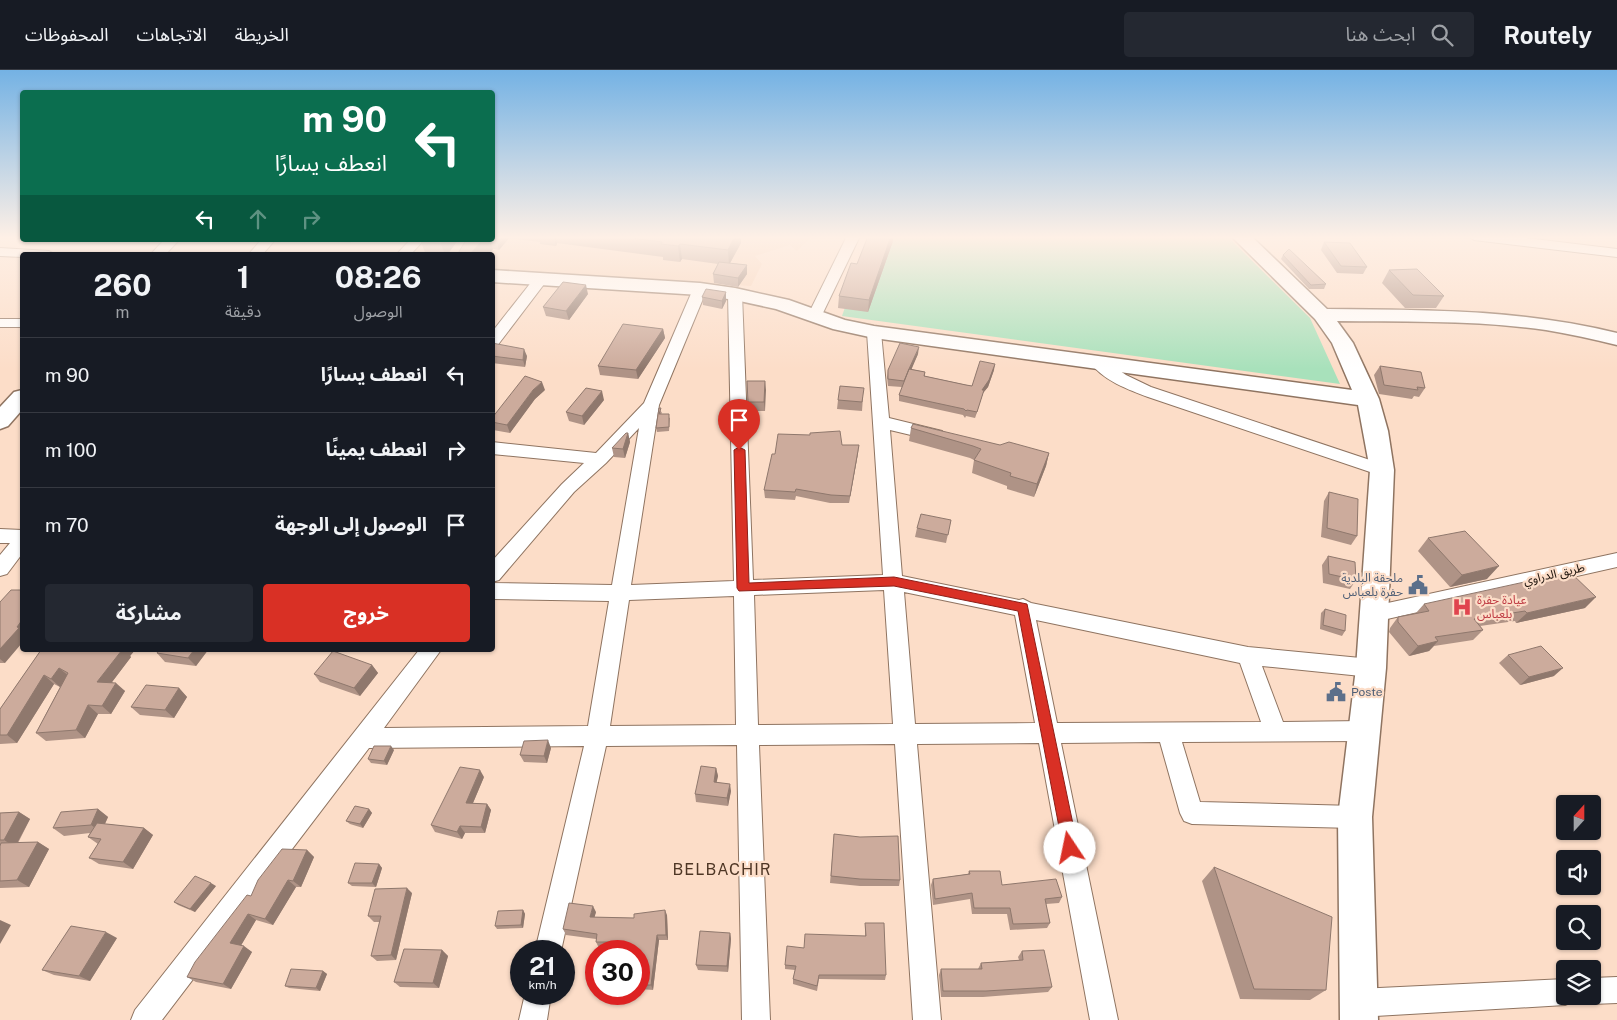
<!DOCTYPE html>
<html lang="ar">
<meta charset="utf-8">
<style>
body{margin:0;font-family:"Public Sans","Noto Sans Arabic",sans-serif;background:#242831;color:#f1f3f6;direction:rtl;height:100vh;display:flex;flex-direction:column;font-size:19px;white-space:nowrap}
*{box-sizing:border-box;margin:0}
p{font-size:16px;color:#9ea1a6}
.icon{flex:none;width:28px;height:28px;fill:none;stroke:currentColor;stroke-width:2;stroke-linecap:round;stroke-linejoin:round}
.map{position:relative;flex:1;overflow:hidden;direction:ltr}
.side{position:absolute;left:20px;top:182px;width:475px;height:400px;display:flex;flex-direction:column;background:#171b24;border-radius:5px;box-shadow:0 1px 4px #0004;direction:rtl}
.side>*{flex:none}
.banner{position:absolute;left:20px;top:20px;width:475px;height:152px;border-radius:5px;box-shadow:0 1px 4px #0004;direction:rtl;background:#0b6e4f;color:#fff;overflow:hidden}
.needle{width:32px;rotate:21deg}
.buttons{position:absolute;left:1556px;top:725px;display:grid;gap:10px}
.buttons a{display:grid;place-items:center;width:45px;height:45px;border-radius:5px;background:#171b24;box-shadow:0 1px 4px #0004;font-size:25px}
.speed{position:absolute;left:510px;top:870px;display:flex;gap:10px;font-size:25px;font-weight:700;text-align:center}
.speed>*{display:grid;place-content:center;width:65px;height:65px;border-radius:50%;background:#171b24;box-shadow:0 1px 4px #0004;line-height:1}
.speed small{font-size:12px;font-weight:400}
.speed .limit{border:8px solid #d22;background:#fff;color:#111}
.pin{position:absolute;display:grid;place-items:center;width:42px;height:42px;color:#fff;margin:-51px -21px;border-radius:50% 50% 50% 0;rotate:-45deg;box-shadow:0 0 5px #0007}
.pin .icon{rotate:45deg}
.me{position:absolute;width:55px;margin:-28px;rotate:349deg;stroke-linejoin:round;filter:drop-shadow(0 0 4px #0008)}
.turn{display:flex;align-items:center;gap:18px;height:105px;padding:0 25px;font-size:22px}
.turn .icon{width:65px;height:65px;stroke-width:2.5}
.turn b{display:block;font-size:35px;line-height:42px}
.lanes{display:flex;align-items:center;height:48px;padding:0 25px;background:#0003;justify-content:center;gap:25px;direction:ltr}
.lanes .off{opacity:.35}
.eta{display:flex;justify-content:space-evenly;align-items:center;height:85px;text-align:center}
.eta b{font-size:30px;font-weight:700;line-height:35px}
.primary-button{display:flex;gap:10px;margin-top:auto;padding:10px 25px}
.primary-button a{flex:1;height:58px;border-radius:5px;background:#d93025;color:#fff;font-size:20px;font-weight:700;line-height:58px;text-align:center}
.primary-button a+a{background:#242831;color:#f1f3f6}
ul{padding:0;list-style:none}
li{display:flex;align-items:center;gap:15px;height:75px;padding:0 25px;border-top:1px solid #363941}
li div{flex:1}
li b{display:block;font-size:19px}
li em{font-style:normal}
header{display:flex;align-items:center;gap:30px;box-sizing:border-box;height:70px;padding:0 25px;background:#171b24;border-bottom:1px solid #363941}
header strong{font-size:24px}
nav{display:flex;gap:28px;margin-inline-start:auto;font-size:18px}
.search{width:350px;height:45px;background:#242831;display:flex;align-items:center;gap:12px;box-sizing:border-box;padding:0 18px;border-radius:5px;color:#9ea1a6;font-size:19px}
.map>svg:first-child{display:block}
.built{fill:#f6d1b7}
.green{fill:#a8e1bb}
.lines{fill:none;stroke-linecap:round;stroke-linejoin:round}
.street-casing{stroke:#8f7461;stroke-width:2}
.secondary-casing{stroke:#8f7461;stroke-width:3}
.street{fill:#fff;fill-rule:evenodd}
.secondary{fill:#fff;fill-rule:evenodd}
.wall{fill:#af9386}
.shaded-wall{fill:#8f786d}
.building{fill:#ccab9c;stroke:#8f786d}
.route{fill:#d93025;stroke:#8d1f18}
.labels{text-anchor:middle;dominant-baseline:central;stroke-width:4.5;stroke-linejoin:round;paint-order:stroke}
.street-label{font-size:12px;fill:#1c120b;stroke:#fcddc8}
.service-label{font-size:12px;fill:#4e5e75;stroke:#fcddc8;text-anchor:end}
.health-label{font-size:12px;fill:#be3a42;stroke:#fcddc8;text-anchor:start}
.near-neighbourhood-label{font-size:16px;letter-spacing:1px;fill:#4e3625;stroke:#fcddc8}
</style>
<header>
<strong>Routely</strong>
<div class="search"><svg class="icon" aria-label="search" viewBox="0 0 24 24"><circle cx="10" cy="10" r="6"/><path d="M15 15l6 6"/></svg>ابحث هنا</div>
<nav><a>الخريطة</a><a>الاتجاهات</a><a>المحفوظات</a></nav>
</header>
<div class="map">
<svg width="1617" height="950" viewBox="0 0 1617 950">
<rect width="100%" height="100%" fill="#fcddc8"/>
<!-- built -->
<path class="built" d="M493,166H812L797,181L790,175L755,186L762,194L751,216L493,201L492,185H409L424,170H492Z"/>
<!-- green -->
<path class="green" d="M870,166H1227L1310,248L1340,314L842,246Z"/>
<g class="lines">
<defs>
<path id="street" d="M847,166H860L821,247L819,250H809L807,247Z
M1468,166H1509L1617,179V187L1474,170Z
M164,170H179L165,185H150Z
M261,170H275L262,185H248Z
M410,170H424L410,185H396Z
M0,178L49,181L56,185H22V187L0,186Z
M541,205L548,209L497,276L492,277V262L536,206Z
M700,215L705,216L707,219L659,335L631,515L734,511L728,224L730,221H740L742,224L753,510L883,505L867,262L869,259H879L881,262L889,348L942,361L944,365L942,369L936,371L890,360L902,506L1019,530L1023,529L1031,533L1248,577L1371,589L1378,592L1381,598L1378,604L1371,607L1262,596L1283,652L1364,651L1372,654L1375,661L1372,668L1364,671L1182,672L1200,732L1355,736L1363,739L1367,747L1363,755L1355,758L1192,754L1184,751L1180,743L1160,672L1061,673L1118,950H1090L1039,673L917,674L941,950H913L895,674L759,675L770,950H742L737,675L606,676L561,881H535L584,676L369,678L162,950H131L135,940L419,580H441L384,658L588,656L609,531L492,529V513L612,515L639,358L606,393L574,422L499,510L492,512V491L562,414L584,393L492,384V372L596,383L644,333L693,219L695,216ZM884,520L893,654L758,655L754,525ZM904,522L1015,545L1035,653L915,654ZM734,526L736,655L610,656L629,530ZM1036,550L1240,593L1261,652L1057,653Z
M0,249H22V257H0Z
M1098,287L1103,289L1126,305L1151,317L1388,396L1391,400L1388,404L1382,406L1376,404L1148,327C1129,320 1102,310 1090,292L1093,289Z
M0,459L22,460V484L7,504L0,506V485L10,473H0Z
M1617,483V497L1374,552L1367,550L1364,544L1367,538L1374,536Z
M1617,907V933L1592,934L1583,930L1581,926H1592V908Z
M1565,909V926H1577L1574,931L1565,935L1358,947L1348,943L1344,933L1348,923L1358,919Z
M525,924H551L547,950H519Z"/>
<path id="secondary" d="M1231,166H1251L1327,239C1425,240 1521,239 1617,263V275C1593,269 1570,264 1546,260C1477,250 1407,252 1337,251L1353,273L1379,329L1388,361L1394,400L1386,598L1372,747L1378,950H1340L1338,747L1356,598L1370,400L1358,335L874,268L833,259L776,239L735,230L700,225L492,212V200L700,213L735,218L789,230L845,250L874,256L1352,320L1332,273L1315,249Z
M22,320V340L8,356L0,359V337L14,322Z"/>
</defs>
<!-- street casing -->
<use href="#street" class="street-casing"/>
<!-- secondary casing -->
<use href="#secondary" class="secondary-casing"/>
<!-- street -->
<use href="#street" class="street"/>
<!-- secondary -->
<use href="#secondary" class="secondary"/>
</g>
<!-- wall -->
<path class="wall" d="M492,166H741V173L730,193L747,195V204L738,217L714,213L713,204L718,194L682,189L680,192L663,190V187L557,173L556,176L540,174V172L509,168L499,180L493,179L488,185H457L466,170H492Z
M307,170H353L350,173Z
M361,170H376L374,172Z
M423,170H458L447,185H426L421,172Z
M893,171L868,242L838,238L839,226Z
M1324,172L1367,197L1363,204L1337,203L1321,180Z
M1283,185L1326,214L1324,219H1309L1281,189Z
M1389,200L1444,226L1436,238H1405L1382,213Z
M726,222V231L722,239L703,235L702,227Z
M588,224L569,250L546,246L543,237Z
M663,259L665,268L638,309L600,305L598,296Z
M492,273L527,286L525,297L492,293Z
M918,284L911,299L925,302V306L972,316L994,300L988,317L983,323L975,348L966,346L965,348L963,345L899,331V325L902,317L888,316L887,307L888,300Z
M1380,296L1425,318L1419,327L1414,326L1412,329L1379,324L1374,305Z
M747,311H765V341H748Z
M545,320L535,329L510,363L493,360L492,348Z
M863,327L862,341L837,339L838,330Z
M604,330L584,355L569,351L566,342Z
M659,338L662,343L661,344L670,348L669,361L657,362L656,358Z
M911,358L1000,375L1049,383L1046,396L1034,427L1007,419V416L972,403L974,390L970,388L909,371Z
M628,363L630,372L625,388L614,387L612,378Z
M842,375L858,383L849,433H830L796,426L795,430L765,428L764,420L775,384Z
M1329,422L1357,466L1351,475L1321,467L1324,431Z
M951,450L946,473L915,467L917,458Z
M1428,468L1487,509L1450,517L1418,481Z
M1328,486L1356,510L1350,519L1323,513L1322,495Z
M0,532L5,593H0Z
M1424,534L1585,538L1516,553L1515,551L1480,556L1483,560L1473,570L1434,576L1429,581L1409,586L1389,562L1390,558L1398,547L1416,543Z
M1325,539L1345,561L1342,566L1320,559L1321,543Z
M41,580H135L130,586L131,587L112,612L125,621L111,644H98L85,668L46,671L36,663L60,617L54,614L17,673L0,674V639Z
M208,580L196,596L165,592L157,583Z
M1508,585L1554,606L1520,615L1499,593Z
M372,595L378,603L360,626L320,612L314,604Z
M179,618L187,627L174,648L140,645L131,637Z
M551,678L547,693L524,692L520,685Z
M394,680L387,695L371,693L368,689Z
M716,698L718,706L716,712L731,721L728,736L696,732L695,724Z
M484,707L473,733L487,734L491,740L485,763H465L462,769L435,762L431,755Z
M98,739L108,747L105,754L144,758L153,765L133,799L99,794L89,788L98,774L88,767L90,763L64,766L53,758Z
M369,739L372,743L363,758L350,754L346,751Z
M19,742L30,749L18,773L38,772L49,779L29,817L0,818V743Z
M834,764L900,810L899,816H860L830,813Z
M307,780L314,787L301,817H296L273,855L256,850L241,875L252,882L231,919L196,912L187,907L251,826Z
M379,794L382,798L376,817L352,816L348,813Z
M1214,797L1326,920L1310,930L1240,929L1202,811Z
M969,801L1002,815L1062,827L1059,833L1046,834L1050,853L1047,858L1010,860L1007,844H972L970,829L933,835L931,815L933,809L968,804Z
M216,816L195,842L178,835L174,832Z
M412,823L396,890L377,891L371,886L380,852H374L368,846Z
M523,840L525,844L523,858L497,859L495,856Z
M596,842L594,847L634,848L667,845L668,870H659L653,920L639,919V881L613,878H599L596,872V869L566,865L563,859Z
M865,853L886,905L885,910L819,909L817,921L793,914V909L795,900L785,899V895L865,866Z
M730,863L731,869L728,902L698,900L696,895Z
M117,868L90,911L54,905L42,900Z
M442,880L448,886L439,918L400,917L394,912Z
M1022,881L1052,917L1048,922L983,927H941L939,905L941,899H978L981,893L1019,890L1018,887Z
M323,901L327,904L320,921L289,918L285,916Z"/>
<!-- shaded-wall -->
<path class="shaded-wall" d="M495,166H508L509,168L499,180Z
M554,166H555L557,173L556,176Z
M735,166H741V173L729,195L728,180Z
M891,166H893V171L868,242L869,230Z
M444,170H458L447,185H445L441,174Z
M483,170H490L493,179L488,185H469Z
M680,174L682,189L680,192L678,176Z
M747,195V204L738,217V208Z
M586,215L588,224L569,250L566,241Z
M726,222V231L722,239V231Z
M663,259L665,268L638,309L636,300Z
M919,277L918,284L904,317V311Z
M524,279L527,286L525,297L523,290Z
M995,294L994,300L988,317L983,323L975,348L982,320Z
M765,311L766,320L765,341L764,332Z
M542,312L545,320L535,329L510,363L507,355L533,320Z
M602,321L604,330L584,355L582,346Z
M628,363L630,372L625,388L623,379Z
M859,375L858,383L849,433L850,426Z
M1049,383L1046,396L1034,427L1037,414Z
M1499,496L1487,509L1450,517L1462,505Z
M1596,527L1585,538L1516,553L1527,543Z
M22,550V573L5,593L0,589V579Z
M1438,571L1429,581L1409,586L1418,576Z
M122,580H135L130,586L131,587L106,620L97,612Z
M194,580H208L196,596L188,588Z
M372,595L378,603L360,626L354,618Z
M59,598L69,606L60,617L51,609Z
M1563,598L1554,606L1520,615L1529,607Z
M44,605L54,614L17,673L7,665Z
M116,613L125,621L111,644L102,636Z
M179,618L187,627L174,648L165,640Z
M88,635L98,644L85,668L76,660Z
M548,670L551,678L547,693L544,686Z
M391,676L394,680L387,695L384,691Z
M716,698L718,706L715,720L714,712Z
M480,700L484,707L470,740L466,733Z
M730,714L731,721L728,736L727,728Z
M487,734L491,740L485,763L481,757Z
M98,739L108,747L101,762L91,755Z
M369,739L372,743L363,758L360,754Z
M19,742L30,749L15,777L4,770Z
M460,756L465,763L462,769L457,762Z
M144,758L153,765L133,799L123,792Z
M38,772L49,779L29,817L17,810Z
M307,780L314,787L301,817L293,811Z
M379,794L382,798L376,817L372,813Z
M288,810L296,817L273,855L265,849Z
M211,813L216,816L195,842L190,839Z
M407,818L412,823L396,890L391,885Z
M593,836L596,842L593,853L590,847Z
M523,840L525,844L523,858L521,855Z
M665,840L667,845L668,870L666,865Z
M248,844L256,850L239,879L230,873Z
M0,850L11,855L0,874Z
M106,862L117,868L90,911L79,906Z
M730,863L731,869L728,902L727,896Z
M657,865L659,870L653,920L651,915Z
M244,876L252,882L231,919L223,914Z
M442,880L448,886L439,918L433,913Z
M323,901L327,904L320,921L316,918Z"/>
<!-- building -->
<path class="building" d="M618,166H735L728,180L680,174L678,176L661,174L662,172Z
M868,166H891L869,230L839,226L851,193L857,194Z
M423,170H444L441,174L421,172Z
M466,170H483L469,185H457Z
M1324,172L1350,173L1367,197L1341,196Z
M1289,179L1326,214L1311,215L1283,185Z
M719,192L747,195L738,208L713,204Z
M1417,199L1444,226L1413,225L1389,200Z
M563,212L586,215L566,241L543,237Z
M706,219L726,222L722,231L702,227Z
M623,254L663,259L636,300L598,296Z
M492,273L524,279L523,290L492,286Z
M900,273L919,277L909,299L925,302L924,306L966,315L972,316L980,291L995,294L989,310L982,320H984L977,342L967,340L966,341L964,339L899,325L909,299L904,311L888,309V300Z
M1380,296L1421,302L1425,318L1417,317L1418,320L1384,315Z
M525,306L542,312L533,320L507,355L492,352V348Z
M747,311H765L764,332H748Z
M840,316L864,318L862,332L838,330Z
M586,318L602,321L582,346L566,342Z
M659,338H661L659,344H669V357L656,358Z
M913,354L1000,375L1009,372L1049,383L1037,414L1010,406L1011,403L974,390L981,379L973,376L911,358Z
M840,361L842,375H859L850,426L831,425L796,419L795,422L764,420L772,384H775L778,364L810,365V363Z
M626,363H628L623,379L612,378Z
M1329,422L1358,429L1357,466L1327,458Z
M921,444L951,450L948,465L917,458Z
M1465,461L1499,496L1462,505L1428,468Z
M1328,486L1355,492L1356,510L1329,504Z
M1570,502L1596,527L1527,543L1525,541L1474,549L1483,560L1435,567L1438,571L1418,576L1398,552V547L1429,541L1424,534Z
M11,520H22V550L17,557L19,558L0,579V532Z
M1325,539L1346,545L1345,561L1323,555Z
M1541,576L1563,598L1529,607L1508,585Z
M41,580H122L97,612L116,613L102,636L88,635L76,660L36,663L68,603L59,598L51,609L44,605L7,665H0V639Z
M159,580H194L188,588L157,583Z
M333,581L372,595L354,618L314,604Z
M146,615L179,618L165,640L131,637Z
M548,670L544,686L520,685L524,671Z
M374,676H391L384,691L368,689Z
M701,696L716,698L714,712L730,714L727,728L695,724Z
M460,697L480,700L466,733L487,734L481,757L460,756L457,762L431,755Z
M355,736L369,739L360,754L346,751Z
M98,739L91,755L53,758L61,742Z
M19,742L4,770H0V743Z
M97,753L144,758L123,792L89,788L101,769L88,767Z
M834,764L860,767L898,766L900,810L860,809L831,806Z
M38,772L17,810L0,811V776L1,773Z
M282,779L307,780L293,811L288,810L265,849L248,844L230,873L244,876L223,914L187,907L195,892L247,825L251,826L258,810Z
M355,793L379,794L372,813H348Z
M1214,797L1332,847L1326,920L1254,919Z
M969,801H1000L1002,815L1056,809L1062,827L1045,829L1050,853L1013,854L1010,838H974L972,823L935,829L933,809L970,804Z
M195,806L211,813L190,839L174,832Z
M407,818L391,885L371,886L381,846H368L375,819Z
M569,833L593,836L590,847L634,848V844L665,840L666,865H657L651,915H639V881H613L614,872H596L597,864L563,859Z
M523,840L521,855L495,856L498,841Z
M865,853H884L886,905H819L817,916L793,909L796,896L785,895L787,876L804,878L805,864L866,866Z
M71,856L106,862L79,906L42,900Z
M700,861L730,863L727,896L696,895Z
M404,879L442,880L433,913L394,912Z
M1044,880L1052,917L986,921H943L941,899H982L981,893L1023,890L1022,881Z
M291,899L323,901L316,918L285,916Z"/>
<!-- sky -->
<linearGradient id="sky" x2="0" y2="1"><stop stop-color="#74b2e4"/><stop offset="0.56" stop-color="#fef0e6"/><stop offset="1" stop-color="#fef0e6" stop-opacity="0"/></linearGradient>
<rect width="1617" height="299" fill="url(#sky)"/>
<!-- route -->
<path class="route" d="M739,377L745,380L749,513L894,507L1027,534L1078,778L1076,783L1070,785L1065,783L1063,778L1018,541L894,516L739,521L737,518L734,380Z"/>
<!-- icons -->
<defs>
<symbol id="civic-bare" viewBox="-9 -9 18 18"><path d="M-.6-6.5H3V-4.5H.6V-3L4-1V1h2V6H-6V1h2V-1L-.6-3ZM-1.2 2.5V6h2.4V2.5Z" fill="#5c6f8a" stroke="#fcddc8" stroke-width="2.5" paint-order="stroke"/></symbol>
<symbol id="hospital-bare" viewBox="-9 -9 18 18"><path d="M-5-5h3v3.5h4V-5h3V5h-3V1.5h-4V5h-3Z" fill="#e0444e" stroke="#fcddc8" stroke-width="2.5" paint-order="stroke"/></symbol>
</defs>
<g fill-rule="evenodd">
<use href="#civic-bare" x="1404" y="501" width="28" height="28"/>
<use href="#hospital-bare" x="1448" y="523" width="28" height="28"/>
<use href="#civic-bare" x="1322" y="608" width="28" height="28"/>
</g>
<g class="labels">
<!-- street labels -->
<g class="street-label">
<text transform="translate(1554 504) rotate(-13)">طريق الدراوي</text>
</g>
<!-- service labels -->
<g class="service-label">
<text x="1403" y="508">ملحقة البلدية<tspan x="1403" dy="14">حفرة بلعباس</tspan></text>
<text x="1351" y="622" text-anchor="start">Poste</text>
</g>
<!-- health labels -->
<g class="health-label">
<text x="1477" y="530">عيادة حفرة<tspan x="1477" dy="14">بلعباس</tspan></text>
</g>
<!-- near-neighbourhood labels -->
<g class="near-neighbourhood-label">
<text x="722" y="799">BELBACHIR</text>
</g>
</g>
</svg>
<div class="buttons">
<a><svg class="needle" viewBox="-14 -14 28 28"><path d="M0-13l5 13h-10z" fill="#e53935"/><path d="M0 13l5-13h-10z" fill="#9ea1a6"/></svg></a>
<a><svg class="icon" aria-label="sound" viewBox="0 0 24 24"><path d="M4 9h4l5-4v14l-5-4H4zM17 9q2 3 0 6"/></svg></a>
<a><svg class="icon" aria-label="search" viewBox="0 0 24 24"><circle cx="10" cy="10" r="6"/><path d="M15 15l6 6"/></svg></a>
<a><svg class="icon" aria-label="layers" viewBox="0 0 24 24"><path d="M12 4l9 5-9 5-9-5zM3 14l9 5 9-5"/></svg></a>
</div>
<div class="speed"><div>21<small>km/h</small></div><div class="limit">30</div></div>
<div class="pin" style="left:739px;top:380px;background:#d93025"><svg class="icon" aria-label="arrive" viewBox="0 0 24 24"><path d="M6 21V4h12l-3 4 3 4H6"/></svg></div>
<svg class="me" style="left:1070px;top:778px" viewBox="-20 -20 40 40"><circle r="19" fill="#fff"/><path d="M0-13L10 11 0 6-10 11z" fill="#d93025"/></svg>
<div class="banner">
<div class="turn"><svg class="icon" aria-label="left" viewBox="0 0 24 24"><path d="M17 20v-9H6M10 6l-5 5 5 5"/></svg><div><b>90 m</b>انعطف يسارًا</div></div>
<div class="lanes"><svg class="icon" aria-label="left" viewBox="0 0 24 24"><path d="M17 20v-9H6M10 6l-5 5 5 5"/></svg><svg class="icon off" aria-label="ahead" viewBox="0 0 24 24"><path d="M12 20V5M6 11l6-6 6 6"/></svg><svg class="icon off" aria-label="right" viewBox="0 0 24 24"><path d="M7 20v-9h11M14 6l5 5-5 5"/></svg></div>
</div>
<section class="side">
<div class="eta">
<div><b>08:26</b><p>الوصول</p></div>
<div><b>1</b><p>دقيقة</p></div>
<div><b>260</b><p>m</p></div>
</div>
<ul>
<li><svg class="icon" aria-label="left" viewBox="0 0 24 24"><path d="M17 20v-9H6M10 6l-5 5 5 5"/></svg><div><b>انعطف يسارًا</b></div><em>90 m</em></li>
<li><svg class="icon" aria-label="right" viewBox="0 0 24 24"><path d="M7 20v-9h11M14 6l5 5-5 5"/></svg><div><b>انعطف يمينًا</b></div><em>100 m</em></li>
<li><svg class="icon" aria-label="arrive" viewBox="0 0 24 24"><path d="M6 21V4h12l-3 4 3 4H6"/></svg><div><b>الوصول إلى الوجهة</b></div><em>70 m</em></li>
</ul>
<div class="primary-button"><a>خروج</a><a>مشاركة</a></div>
</section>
</div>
